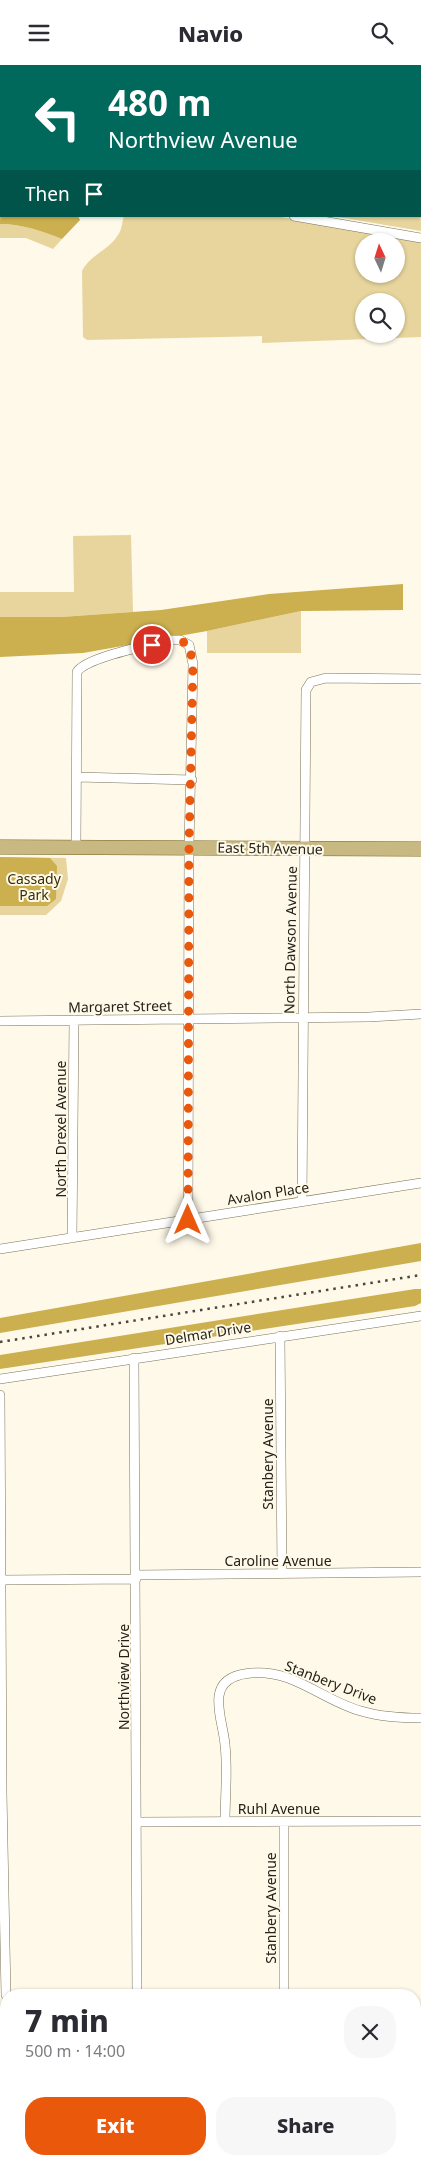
<!DOCTYPE html>
<meta charset="utf-8">
<style>
body{margin:0;font-family:"Noto Sans",sans-serif;background:#f7f7f7;color:#2b2b33;height:100vh;display:flex;flex-direction:column;font-size:19px;white-space:nowrap}
*{box-sizing:border-box;margin:0}
p{font-size:16px;color:#7c7c81}
.icon{flex:none;width:28px;height:28px;fill:none;stroke:currentColor;stroke-width:2;stroke-linecap:round;stroke-linejoin:round}
.map{position:relative;flex:1;overflow:hidden}
.drawer{position:absolute;left:0px;top:1924px;width:421px;height:176px;display:flex;flex-direction:column;background:#fff;border-radius:20px 20px 0 0;box-shadow:0 1px 4px #0004}
.drawer>*{flex:none}
.hud{position:absolute;left:0px;top:0px;width:421px;height:152px;box-shadow:0 1px 4px #0004;background:#00695c;color:#fff;overflow:hidden}
.needle{width:32px;rotate:356deg}
.controls{position:absolute;left:355px;top:168px;display:grid;gap:10px}
.controls a{display:grid;place-items:center;width:50px;height:50px;border-radius:50%;background:#fff;box-shadow:0 1px 4px #0004;font-size:25px}
.pin{position:absolute;display:grid;place-items:center;width:42px;height:42px;color:#fff;margin:-21px;border:2px solid #fff;border-radius:50%;box-shadow:0 1px 5px #0007}
.me{position:absolute;width:55px;margin:-28px;rotate:0deg;stroke-linejoin:round;filter:drop-shadow(0 0 4px #0008)}
.turn{display:flex;align-items:center;gap:18px;height:105px;padding:0 25px;font-size:22px}
.turn .icon{width:65px;height:65px;stroke-width:2.5}
.turn b{display:block;font-size:35px;line-height:42px}
.then{display:flex;align-items:center;height:48px;padding:0 25px;background:#0003;gap:10px;font-size:19px}
.round{display:grid;place-items:center;flex:none;width:52px;height:52px;border-radius:20px;background:#f7f7f7}
.head{display:flex;align-items:center;justify-content:space-between;height:85px;padding:0 25px}
h1{font-size:30px;font-weight:800;line-height:38px}
.action{display:flex;gap:10px;margin-top:auto;padding:10px 25px}
.action a{flex:1;height:58px;border-radius:20px;background:#ea580c;color:#fff;font-size:20px;font-weight:800;line-height:58px;text-align:center}
.action a+a{background:#f7f7f7;color:#2b2b33}
header{display:flex;justify-content:space-between;align-items:center;height:65px;padding:0 25px;background:#fff;font-size:22px;font-weight:800}
.map>svg:first-child{display:block}
.green{fill:#e7d59d;fill-rule:evenodd}
.forest{fill:#ccaf4f}
.lines{fill:none;stroke-linecap:round;stroke-linejoin:round}
.minor-casing{stroke:#7a725a;stroke-width:10}
.primary-casing{stroke:#776526;stroke-width:15}
.minor{stroke:#fff;stroke-width:9}
.primary{stroke:#c8b882;stroke-width:14}
.rail{stroke:#4a473c;stroke-width:2.5;stroke-dasharray:2.5 5;stroke-linecap:butt}
.route{stroke:#ea580c;stroke-width:9;stroke-dasharray:0 16.2}
.labels{text-anchor:middle;dominant-baseline:central;stroke-width:4;stroke-linejoin:round;paint-order:stroke}
.street-label{font-size:14px;fill:#252218;stroke:#fef9e8}
.park-label{font-size:14px;fill:#3a2e03;stroke:#fef9e8}
</style>
<header><svg class="icon" aria-label="menu" viewBox="0 0 24 24"><path d="M4 6h16M4 12h16M4 18h16"/></svg>Navio<svg class="icon" aria-label="search" viewBox="0 0 24 24"><circle cx="10" cy="10" r="6"/><path d="M15 15l6 6"/></svg></header>
<div class="map">
<svg width="421" height="2099" viewBox="0 0 421 2099">
<rect width="100%" height="100%" fill="#fef9e8"/>
<!-- green -->
<path class="green" d="M420,58L421,166L332,151H420Z
M124,151H275L421,176V272L262,278V271L87,275L83,272L82,206C90,190 109,185 118,170C122,165 122,157 124,151ZM364,176H396V209H364ZM364,236H396V269H364Z
M0,159C23,159 41,166 62,174L53,184L26,173H0Z
M131,470L133,547L61,552H0V527H74L73,471Z
M301,546V588H207V566Z
M0,792L66,793L68,814L61,836L46,850H0Z"/>
<!-- forest -->
<path class="forest" d="M1,110V151H78L80,155L62,174C41,166 23,159 0,159Z
M403,519V545L301,546L207,566L83,588L0,592V552H61L161,545L269,529Z
M0,792L50,793L57,801L56,834L47,841H0Z
M421,1178V1196L0,1268V1253Z
M415,1224H421V1238L415,1241L0,1304V1290Z"/>
<g class="lines">
<defs>
<path id="minor" d="M166,0V1
M291,0L293,1
M394,1L397,0
M294,151L421,173
M77,712L192,715
M76,782L77,607C86,592 151,580 170,575H180L189,580L193,599L189,782L188,1155
M0,956L369,952L421,949
M302,1136L306,625L311,617L326,613L421,614
M72,1173L74,955
M0,1184L421,1118
M280,1271L282,1508
M134,1293L137,1930
M0,1314L421,1251
M0,1330L2,1728L6,1930
M136,1510L421,1507
M0,1515L136,1514
M137,1757L421,1756
M225,1757C225,1732 228,1705 225,1680C224,1665 217,1647 219,1631C223,1602 267,1606 288,1613C313,1622 335,1639 361,1646C381,1652 400,1653 421,1653
M284,1757V1930
M415,1948H421
M0,1950H6
M9,2094V2099
M207,2094V2099
M245,2094L250,2099
M371,2099L372,2094"/>
<path id="primary" d="M0,782L421,784"/>
</defs>
<!-- minor casing -->
<use href="#minor" class="minor-casing"/>
<!-- primary casing -->
<use href="#primary" class="primary-casing"/>
<!-- minor -->
<use href="#minor" class="minor"/>
<!-- primary -->
<use href="#primary" class="primary"/>
<!-- rail -->
<path class="rail" d="M0,1277L421,1210"/>
</g>
<g class="lines">
<!-- route -->
<path class="route" d="M152,580C166,576 176,572 189,580L193,599L189,782L188,1155"/>
</g>
<g class="labels">
<!-- street labels -->
<g class="street-label">
<text transform="translate(270 783) rotate(1)">East 5th Avenue</text>
<text transform="translate(290 875) rotate(-89)">North Dawson Avenue</text>
<text transform="translate(120 941) rotate(-1)">Margaret Street</text>
<text transform="translate(60 1064) rotate(-90)">North Drexel Avenue</text>
<text transform="translate(268 1128) rotate(-9)">Avalon Place</text>
<text transform="translate(208 1268) rotate(-9)">Delmar Drive</text>
<text transform="translate(267 1389) rotate(-90)">Stanbery Avenue</text>
<text x="278" y="1495">Caroline Avenue</text>
<text transform="translate(123 1612) rotate(-90)">Northview Drive</text>
<text transform="translate(331 1617) rotate(21)">Stanbery Drive</text>
<text x="279" y="1743">Ruhl Avenue</text>
<text transform="translate(270 1843) rotate(-90)">Stanbery Avenue</text>
</g>
<!-- park labels -->
<g class="park-label">
<text x="34" y="813">Cassady<tspan x="34" dy="16">Park</tspan></text>
</g>
</g>
</svg>
<div class="controls">
<a><svg class="needle" viewBox="-14 -14 28 28"><path d="M0-13l5 13h-10z" fill="#e53935"/><path d="M0 13l5-13h-10z" fill="#7c7c81"/></svg></a>
<a><svg class="icon" aria-label="search" viewBox="0 0 24 24"><circle cx="10" cy="10" r="6"/><path d="M15 15l6 6"/></svg></a>
</div>
<div class="pin" style="left:152px;top:580px;background:#d93025"><svg class="icon" aria-label="arrive" viewBox="0 0 24 24"><path d="M6 21V4h12l-3 4 3 4H6"/></svg></div>
<svg class="me" style="left:188px;top:1155px" viewBox="-20 -20 40 40"><path d="M0-17L14 15 0 8-14 15z" fill="#ea580c" stroke="#fff" stroke-width="4"/></svg>
<div class="hud">
<div class="turn"><svg class="icon" aria-label="left" viewBox="0 0 24 24"><path d="M17 20v-9H6M10 6l-5 5 5 5"/></svg><div><b>480 m</b>Northview Avenue</div></div>
<div class="then">Then<svg class="icon" aria-label="arrive" viewBox="0 0 24 24"><path d="M6 21V4h12l-3 4 3 4H6"/></svg></div>
</div>
<section class="drawer">
<div class="head"><div><h1>7 min</h1><p>500 m · 14:00</p></div><a class="round"><svg class="icon" aria-label="close" viewBox="0 0 24 24"><path d="M6 6l12 12M18 6L6 18"/></svg></a></div>
<div class="action"><a>Exit</a><a>Share</a></div>
</section>
</div>
